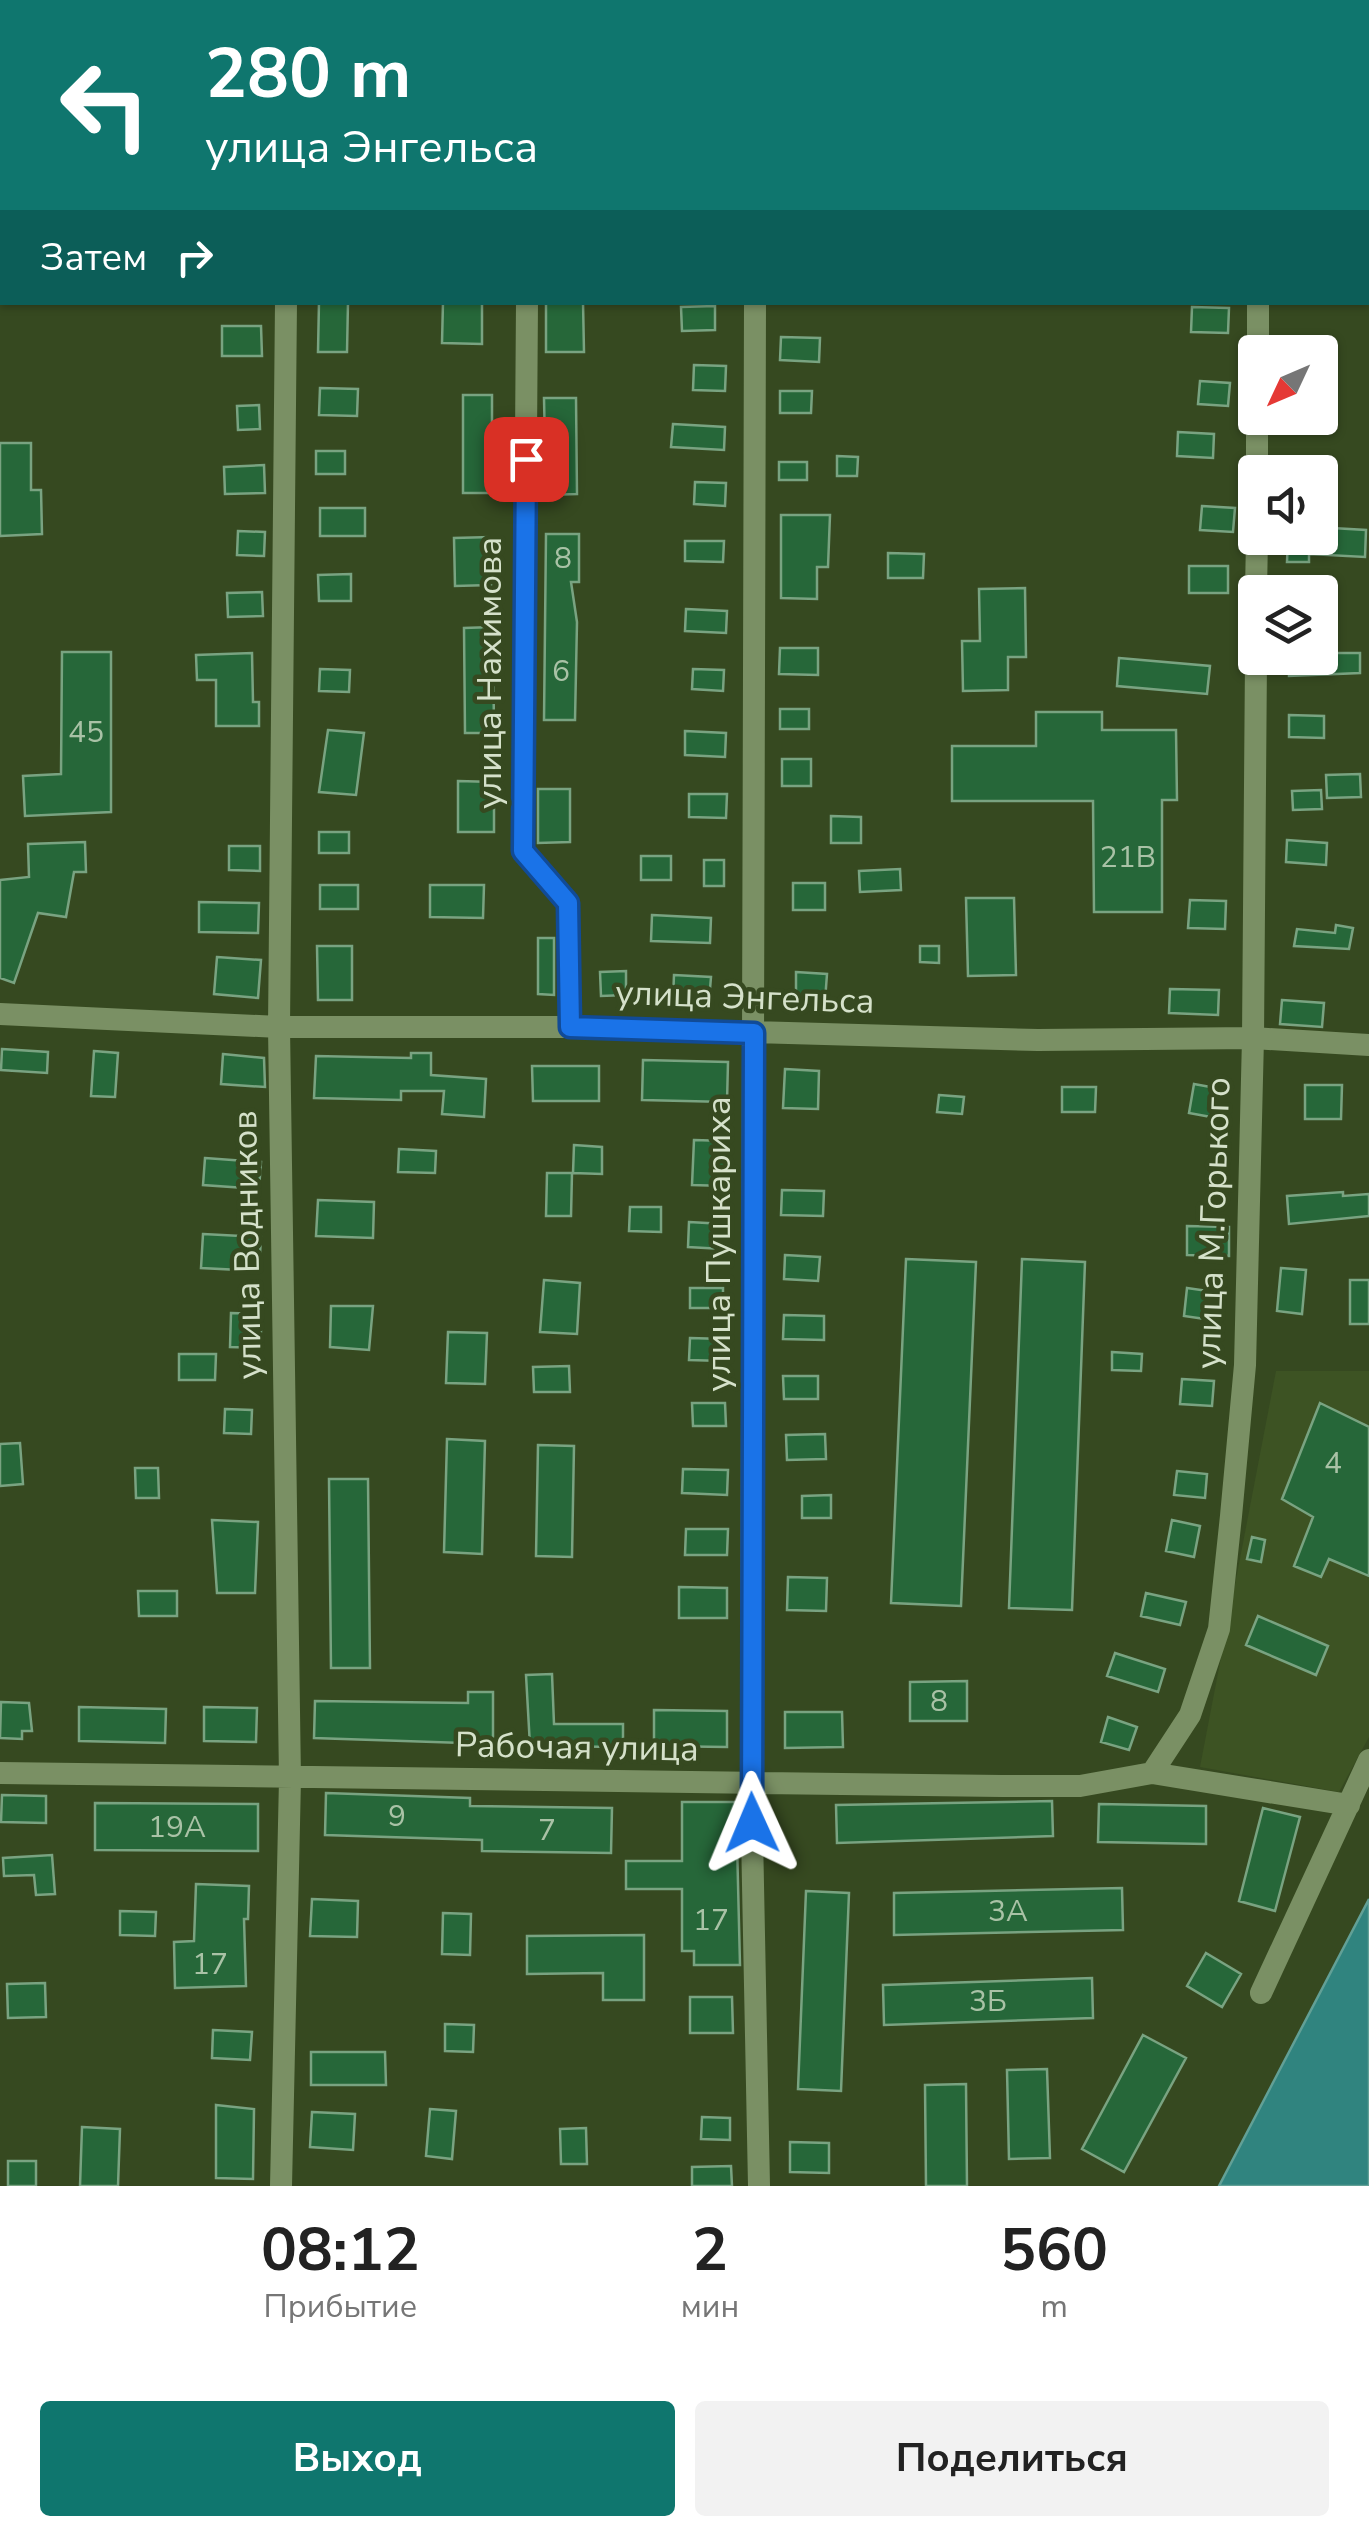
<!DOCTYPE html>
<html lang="ru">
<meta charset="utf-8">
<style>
body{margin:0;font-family:"Nunito Sans",sans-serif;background:#f2f2f2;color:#222;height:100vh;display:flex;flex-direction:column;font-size:38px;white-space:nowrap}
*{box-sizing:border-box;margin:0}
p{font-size:32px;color:#767676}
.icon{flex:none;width:55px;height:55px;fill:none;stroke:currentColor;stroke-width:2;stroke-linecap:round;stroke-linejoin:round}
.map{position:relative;height:2186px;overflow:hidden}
.details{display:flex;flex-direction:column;background:#fff;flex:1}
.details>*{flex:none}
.hud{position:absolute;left:0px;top:0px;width:1370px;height:305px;box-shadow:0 2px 8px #0004;background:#0f766e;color:#fff;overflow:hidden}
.needle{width:65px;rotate:226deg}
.controls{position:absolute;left:1238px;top:335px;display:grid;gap:20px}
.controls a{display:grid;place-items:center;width:100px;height:100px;border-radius:10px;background:#fff;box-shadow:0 2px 8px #0004;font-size:50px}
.pin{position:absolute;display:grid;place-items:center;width:85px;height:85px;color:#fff;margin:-42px;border-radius:20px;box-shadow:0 5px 15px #0006}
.me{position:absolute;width:110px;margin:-55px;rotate:359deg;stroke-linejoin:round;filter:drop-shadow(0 0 8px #0008)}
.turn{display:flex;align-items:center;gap:35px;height:210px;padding:0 40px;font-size:45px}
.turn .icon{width:130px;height:130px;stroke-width:2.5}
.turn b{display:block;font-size:70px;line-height:85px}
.then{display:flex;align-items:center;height:95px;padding:0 40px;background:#0003;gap:20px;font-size:38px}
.eta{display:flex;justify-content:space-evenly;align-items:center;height:170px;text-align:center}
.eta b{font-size:60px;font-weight:700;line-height:70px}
.primary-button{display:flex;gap:20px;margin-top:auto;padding:20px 40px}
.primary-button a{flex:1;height:115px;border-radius:10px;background:#0f766e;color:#fff;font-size:40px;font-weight:700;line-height:115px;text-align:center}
.primary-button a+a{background:#f2f2f2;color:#222}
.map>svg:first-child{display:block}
.built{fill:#3d5323}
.water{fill:#30847f;stroke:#62a096;stroke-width:2.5}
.building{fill:#266739;stroke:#79a381;stroke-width:2.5}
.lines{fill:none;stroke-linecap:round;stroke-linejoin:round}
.minor{stroke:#7a9064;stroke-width:22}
.tertiary{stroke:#7a9064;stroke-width:28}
.route-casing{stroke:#114b97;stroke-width:25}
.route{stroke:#1a73e8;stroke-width:18}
.labels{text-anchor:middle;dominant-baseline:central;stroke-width:9;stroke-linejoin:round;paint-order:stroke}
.number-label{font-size:30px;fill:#a9c2a6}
.street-label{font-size:35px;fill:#d5e1ca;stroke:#364920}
</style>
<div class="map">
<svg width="1369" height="2186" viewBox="0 0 1369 2186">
<rect width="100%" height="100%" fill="#364920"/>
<!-- built -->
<path class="built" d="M1276,1371H1369V1737L1339,1792L1200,1767Z"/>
<!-- water -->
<path class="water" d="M1369,1899V2186H1219Z"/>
<!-- building -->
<path class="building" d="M319,302H348L347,352H318Z
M443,302H482V344L442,343Z
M546,302H583L584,352H546Z
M715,306V330L682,331L681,307Z
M1192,307L1229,308L1228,333L1191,332Z
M222,326H261L262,356H222Z
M781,337L820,338L819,362L780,360Z
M694,365L726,366L725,391L693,390Z
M1200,381L1230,383L1228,406L1198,404Z
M320,388L358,389L357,416L319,415Z
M780,391H812L811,413H780Z
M463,395H492V493H463Z
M544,398H576L577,494L546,495Z
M259,405L260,429L238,430L237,406Z
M673,424L725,427L724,450L671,447Z
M1178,432L1214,434L1213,458L1177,456Z
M0,443H31V490H41L42,534L0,536Z
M316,451H345V474H316Z
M837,456L858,457L857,476H837Z
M779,462H807V480H779Z
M264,465L265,493L225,494L224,467Z
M695,482L726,483L725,506L694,504Z
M1202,506L1235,508L1233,532L1200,530Z
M320,508H365V536H320Z
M781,515H830L828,567H817V599L781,598Z
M1332,528L1366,530L1365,557L1309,554V562H1287L1288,538H1332Z
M238,531L265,532L264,556L237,555Z
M546,534H579V582H571L577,622L575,720H544Z
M491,537V585L455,586L454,538Z
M685,541H724L723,562L685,561Z
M888,553L924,554L923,578H888Z
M1189,566H1228V593H1189Z
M351,574V601H319L318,575Z
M1025,588L1026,657H1008V690L963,691L962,641H980L979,589Z
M262,592L263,616L228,617L227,593Z
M686,609L727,611L726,633L685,631Z
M493,627L494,733H465L464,628Z
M780,648H818V675L779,674Z
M62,652H111V812L25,816L23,776L61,774Z
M252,653L253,702H259V726H216V680H197L196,655Z
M1320,653H1360V673L1289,676V658H1320Z
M1119,658L1210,666L1207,694L1117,686Z
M320,669L350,670L349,692L319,691Z
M693,669L724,670L723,691L692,689Z
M780,709H809V729H780Z
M1036,712H1102V730H1176L1177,800H1162V912H1094L1093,801H952V746H1036Z
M1289,715L1324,716V738L1289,737Z
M328,730L364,733L356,795L319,792Z
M685,731L726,733L725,757L685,755Z
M782,759H811V786H782Z
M1360,774L1361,797L1327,798L1326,775Z
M458,781L494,782V832H458Z
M538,789H570V842L538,843Z
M1321,790L1322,809L1293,810L1292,791Z
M689,794H727L726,818L689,817Z
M831,816L861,817V843H831Z
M319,832H349V853H319Z
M1287,840L1327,843L1326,865L1286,862Z
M85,842L86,872H74L66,917L38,913L14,983L0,978V880L29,877L28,844Z
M229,846H260V871L229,870Z
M641,856H671V880H641Z
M704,860H724V886H704Z
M900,869L901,890L860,892L859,871Z
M793,883H825V910H793Z
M320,885H358V909H320Z
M430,885H484L483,918L430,917Z
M966,898H1014L1016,975L968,976Z
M1190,900L1226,901L1225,929L1188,928Z
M199,902L259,903L258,933L199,932Z
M652,915L711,918L710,943L651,941Z
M1336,925L1353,928L1349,949L1294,946L1297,929L1335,933Z
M538,938H554V995L538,994Z
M317,946H352V1000H318Z
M920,946H939V963L920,962Z
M217,957L261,960L258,998L214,994Z
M626,971V995L601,996L600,972Z
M796,972L827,974L825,1001L796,1000Z
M674,975L711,977L709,1001L673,999Z
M1170,989L1219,990L1218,1015L1169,1013Z
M1282,1000L1324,1003L1322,1027L1280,1024Z
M2,1049L48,1052L47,1073L1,1070Z
M94,1051L118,1053L115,1097L91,1096Z
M411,1053H431V1075L486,1079L484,1117L442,1114L444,1091H401V1100L314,1098L316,1056L411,1058Z
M223,1054L264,1058L265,1087L221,1084Z
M643,1060L728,1062L727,1102L642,1100Z
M532,1066H599V1101H533Z
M785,1069L819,1071L818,1109L783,1108Z
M1194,1084L1216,1088L1211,1117L1189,1113Z
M1305,1085H1342L1341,1119H1305Z
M1062,1087H1096L1095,1112H1062Z
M939,1095L964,1097L962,1114L937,1112Z
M694,1140L726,1141L725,1186L692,1185Z
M574,1145L602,1147V1174L573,1173Z
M399,1149L436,1151L435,1173L398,1172Z
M205,1158L261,1162L259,1189L203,1185Z
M547,1173H572L571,1216H546Z
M782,1190L824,1191L823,1216L781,1215Z
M1343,1192V1196L1369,1194V1216L1289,1224L1287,1196Z
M318,1200L374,1202L373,1238L316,1236Z
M630,1207H661V1232L629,1231Z
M689,1222L724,1224L723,1249L688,1247Z
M1187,1226L1229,1227V1256L1187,1255Z
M203,1234L261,1237L259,1271L201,1268Z
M785,1255L820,1257L818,1281L784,1279Z
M906,1259L976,1262L961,1606L891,1603Z
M1022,1259L1085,1262L1072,1610L1009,1608Z
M1281,1268L1306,1270L1302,1314L1277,1311Z
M544,1280L580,1283L577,1334L540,1332Z
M1350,1280H1369V1324H1350Z
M690,1288H723V1308H690Z
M1187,1288L1222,1293L1219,1321L1184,1316Z
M331,1306H373L369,1350L330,1347Z
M231,1313L262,1314L260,1348L230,1347Z
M784,1315L824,1316V1340L783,1339Z
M448,1332L487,1333L485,1384L446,1383Z
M690,1338L723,1339V1361L689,1360Z
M1112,1352L1142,1354L1141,1371L1112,1370Z
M179,1354H216L215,1380H179Z
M569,1366L570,1392H534L533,1367Z
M783,1376H818V1399H784Z
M1182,1379L1214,1381L1212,1406L1180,1404Z
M692,1403H725L726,1426H693Z
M1320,1403L1369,1427V1576L1329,1559L1321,1577L1294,1566L1313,1517L1282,1499Z
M225,1409L252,1410L251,1434L224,1433Z
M825,1434L826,1459L787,1460L786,1435Z
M447,1439L485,1441L482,1554L444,1552Z
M20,1443L23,1484L0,1486V1444Z
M538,1445L574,1446L572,1557L536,1556Z
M135,1468H158L159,1498H136Z
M683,1469L728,1470L727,1495L682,1493Z
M1177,1471L1207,1474L1205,1498L1174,1495Z
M329,1479H368L370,1668H331Z
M831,1495V1518H802V1496Z
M212,1520L258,1522L255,1593H217Z
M1172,1520L1200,1526L1194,1557L1166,1551Z
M686,1529H728L727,1555H685Z
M1252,1537L1265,1540L1261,1562L1247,1559Z
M788,1577L827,1578L826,1611L787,1610Z
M679,1587L727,1588V1618H679Z
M138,1591H177V1616H139Z
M1146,1593L1186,1602L1180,1625L1141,1616Z
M1258,1616L1328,1646L1316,1675L1246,1645Z
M1115,1653L1165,1669L1158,1692L1107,1676Z
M552,1674L554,1724H623V1747L530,1746L526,1675Z
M967,1681V1721H910V1682Z
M468,1692H493V1744L314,1738L315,1701L468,1703Z
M1,1702L29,1703L32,1731H22V1739L0,1738Z
M79,1707L166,1709L165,1743L79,1741Z
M204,1707L257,1708L256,1742L204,1741Z
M654,1710L727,1711V1747L654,1746Z
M785,1712H842L843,1747L785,1748Z
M1108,1717L1137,1727L1129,1750L1101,1742Z
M326,1793L470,1798V1806L612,1808L611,1853L482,1851V1840L325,1835Z
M2,1795L46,1796V1823L1,1822Z
M1052,1801L1053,1836L837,1843L836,1805Z
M682,1802H736L740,1965H694V1951H682V1889H626V1861H682Z
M95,1803L258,1804V1851L95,1850Z
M1099,1804L1206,1806V1844L1098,1842Z
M1263,1808L1300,1817L1275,1911L1239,1901Z
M52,1855L55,1894L36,1895L34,1875L4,1876L3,1858Z
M196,1884L249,1886L248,1919H244L246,1986L175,1988L174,1942L194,1941Z
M1122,1888L1123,1930L894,1935V1893Z
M806,1891L849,1893L841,2091L798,2089Z
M312,1899L358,1901L357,1937L310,1936Z
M120,1911L156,1912L155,1936L120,1935Z
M443,1913L471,1914L470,1955L442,1954Z
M644,1935V2000H603V1973L527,1974V1936Z
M1206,1953L1241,1974L1222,2007L1187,1986Z
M1092,1978L1093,2018L884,2025L883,1985Z
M45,1983L46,2017L8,2018L7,1984Z
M690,1997H732L733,2033H690Z
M445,2024L474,2025L473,2052L445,2051Z
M213,2030L252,2032L250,2060L212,2058Z
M1143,2035L1186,2058L1124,2172L1082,2149Z
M311,2052H385L386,2085H311Z
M1047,2069L1050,2158L1009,2159L1007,2070Z
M966,2084L967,2186H926L925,2085Z
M216,2105L254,2109L253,2179L216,2178Z
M430,2109L456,2111L452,2159L426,2156Z
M312,2112L355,2114L353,2150L310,2147Z
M702,2117L730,2118V2140L701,2139Z
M82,2127L120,2129L118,2186H80Z
M586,2128L587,2164H561L560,2129Z
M790,2142L829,2143V2173L790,2172Z
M8,2161H36V2186H8Z
M731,2166L732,2186H692V2167Z"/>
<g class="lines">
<!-- minor -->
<path class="minor" d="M753,0V2
M294,2V0
M529,2V0
M1259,2V0
M1368,196H1369
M527,302L523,851L568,903L570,1027
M755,302L751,1784L759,2186
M1258,352V302
M1257,472V418
M1256,592L1257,538
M0,1014L279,1027H570L1038,1040L1253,1038L1369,1045
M0,1773L1002,1786H1080L1152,1773L1349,1805
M1152,1773L1190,1715L1219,1629L1231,1516L1245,1365L1253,1038L1256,658
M1261,1993L1369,1760
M281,2186L290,1779L279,1027L286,302"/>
<!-- tertiary -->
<path class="tertiary" d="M0,183H2"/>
</g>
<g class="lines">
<defs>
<path id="route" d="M526,459L523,851L568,903L570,1027L754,1033L752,1823"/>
</defs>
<!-- route casing -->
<use href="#route" class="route-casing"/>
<!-- route -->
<use href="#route" class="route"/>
</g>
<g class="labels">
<!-- number labels -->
<g class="number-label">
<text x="563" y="558">8</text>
<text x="561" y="671">6</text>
<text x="86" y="732">45</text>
<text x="1128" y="857">21В</text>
<text x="1333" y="1463">4</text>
<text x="939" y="1701">8</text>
<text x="397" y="1816">9</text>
<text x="177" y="1827">19А</text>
<text x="547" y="1830">7</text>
<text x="1008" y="1911">3А</text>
<text x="711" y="1920">17</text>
<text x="210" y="1964">17</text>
<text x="988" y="2001">3Б</text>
</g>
<!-- street labels -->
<g class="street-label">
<text transform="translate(489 673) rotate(-90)">улица Нахимова</text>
<text transform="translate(745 997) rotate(2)">улица Энгельса</text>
<text transform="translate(1213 1223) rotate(-88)">улица М.Горького</text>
<text transform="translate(718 1244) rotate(-90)">улица Пушкариха</text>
<text transform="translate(247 1245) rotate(-91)">улица Водников</text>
<text transform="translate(577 1747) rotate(1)">Рабочая улица</text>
</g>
</g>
</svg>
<div class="controls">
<a><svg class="needle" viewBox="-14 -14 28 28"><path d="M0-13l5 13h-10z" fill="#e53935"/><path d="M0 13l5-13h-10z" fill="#767676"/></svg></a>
<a><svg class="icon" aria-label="sound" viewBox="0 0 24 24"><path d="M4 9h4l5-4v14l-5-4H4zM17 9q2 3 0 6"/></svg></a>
<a><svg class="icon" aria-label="layers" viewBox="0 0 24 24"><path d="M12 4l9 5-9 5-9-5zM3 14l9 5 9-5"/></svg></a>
</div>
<div class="pin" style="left:526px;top:459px;background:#d93025"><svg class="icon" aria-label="arrive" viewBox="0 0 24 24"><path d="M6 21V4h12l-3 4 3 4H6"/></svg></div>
<svg class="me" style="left:752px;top:1823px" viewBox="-20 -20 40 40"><path d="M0-17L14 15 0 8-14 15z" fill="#1a73e8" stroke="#fff" stroke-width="4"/></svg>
<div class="hud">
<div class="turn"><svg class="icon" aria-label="left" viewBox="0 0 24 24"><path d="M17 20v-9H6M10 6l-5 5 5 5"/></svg><div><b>280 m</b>улица Энгельса</div></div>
<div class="then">Затем<svg class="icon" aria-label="right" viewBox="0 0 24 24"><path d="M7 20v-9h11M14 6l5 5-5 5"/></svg></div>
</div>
</div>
<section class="details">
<div class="eta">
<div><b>08:12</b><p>Прибытие</p></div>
<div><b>2</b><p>мин</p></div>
<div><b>560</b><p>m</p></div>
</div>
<div class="primary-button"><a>Выход</a><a>Поделиться</a></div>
</section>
